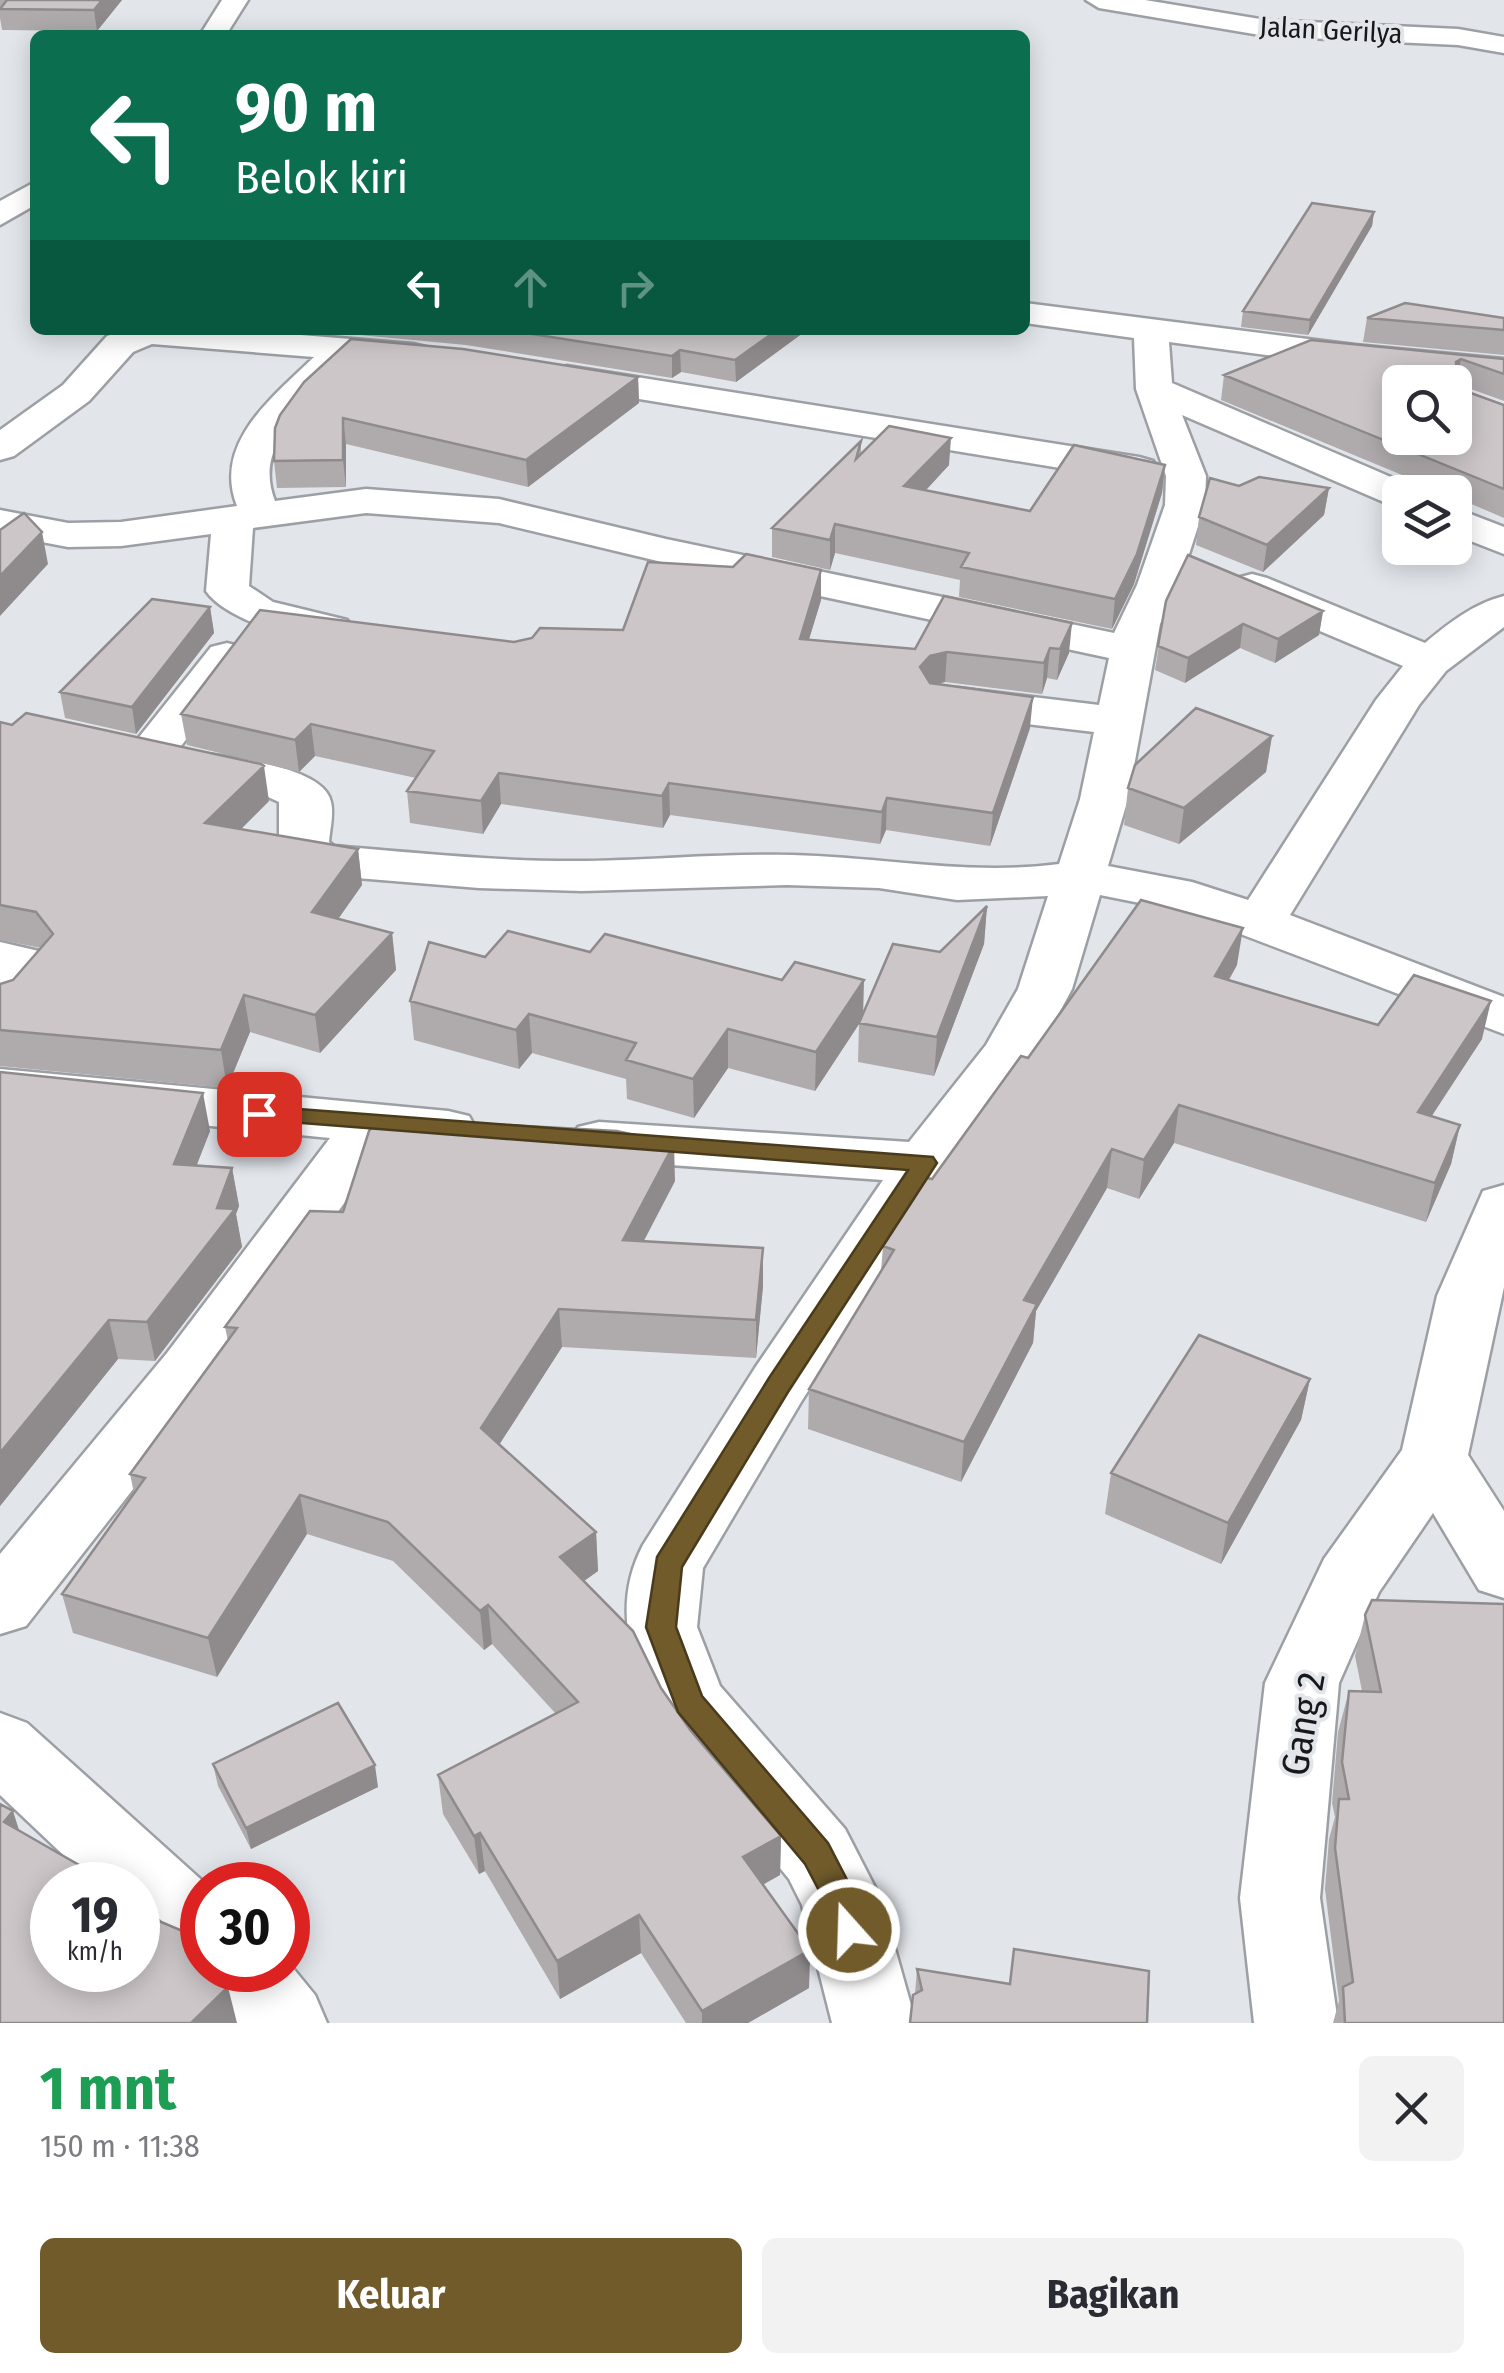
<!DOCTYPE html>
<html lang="id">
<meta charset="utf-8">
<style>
body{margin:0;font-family:"Fira Sans Condensed",sans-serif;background:#f2f2f3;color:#2b2b33;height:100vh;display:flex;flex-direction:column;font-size:38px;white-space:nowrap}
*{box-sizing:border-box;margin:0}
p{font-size:32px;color:#7c7c81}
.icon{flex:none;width:55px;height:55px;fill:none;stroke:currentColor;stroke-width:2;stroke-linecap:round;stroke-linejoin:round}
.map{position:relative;height:2023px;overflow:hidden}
.drawer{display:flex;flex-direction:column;background:#fff;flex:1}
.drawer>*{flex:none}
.banner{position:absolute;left:30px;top:30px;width:1000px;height:305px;border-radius:15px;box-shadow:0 5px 25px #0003;background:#0b6e4f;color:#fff;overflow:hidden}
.tools{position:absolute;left:1382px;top:365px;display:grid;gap:20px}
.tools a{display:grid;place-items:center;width:90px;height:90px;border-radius:15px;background:#fff;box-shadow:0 5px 25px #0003;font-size:50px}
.speed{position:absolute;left:30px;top:1862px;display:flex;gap:20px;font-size:50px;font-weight:700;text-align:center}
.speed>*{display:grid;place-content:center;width:130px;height:130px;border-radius:50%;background:#fff;box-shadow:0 5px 25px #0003;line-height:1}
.speed small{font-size:25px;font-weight:400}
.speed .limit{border:15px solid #d22;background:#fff;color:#111}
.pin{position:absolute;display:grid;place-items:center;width:85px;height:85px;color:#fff;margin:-42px;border-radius:20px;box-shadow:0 5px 15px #0006}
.me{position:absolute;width:110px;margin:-55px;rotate:340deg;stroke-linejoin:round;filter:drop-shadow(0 0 8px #0008)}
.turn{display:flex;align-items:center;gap:35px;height:210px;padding:0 40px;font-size:45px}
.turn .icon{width:130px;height:130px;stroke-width:2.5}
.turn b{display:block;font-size:70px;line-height:85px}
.lanes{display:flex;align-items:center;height:95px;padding:0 40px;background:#0003;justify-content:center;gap:50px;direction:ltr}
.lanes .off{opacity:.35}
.round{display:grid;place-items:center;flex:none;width:105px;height:105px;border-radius:15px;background:#f2f2f3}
.headline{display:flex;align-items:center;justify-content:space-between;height:170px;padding:0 40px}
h1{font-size:60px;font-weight:700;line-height:75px;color:#1e9e55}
.primary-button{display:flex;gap:20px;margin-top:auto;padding:20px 40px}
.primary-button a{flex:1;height:115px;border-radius:15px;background:#715b2b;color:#fff;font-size:40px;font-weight:700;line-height:115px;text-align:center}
.primary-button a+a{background:#f2f2f3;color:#2b2b33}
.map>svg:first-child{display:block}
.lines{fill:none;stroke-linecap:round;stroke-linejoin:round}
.minor-casing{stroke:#9ca0a5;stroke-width:5}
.minor{fill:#fff;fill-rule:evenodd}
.wall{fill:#afaaac}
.shaded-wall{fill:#8f8b8c}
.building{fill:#ccc6c8;stroke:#8f8b8c;stroke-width:2.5;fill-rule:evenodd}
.route{fill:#715b2b;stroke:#493b1c;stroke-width:2.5}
.labels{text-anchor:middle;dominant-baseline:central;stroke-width:8;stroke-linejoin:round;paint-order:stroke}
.far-street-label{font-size:28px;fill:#17181a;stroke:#e2e6eb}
.near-street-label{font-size:38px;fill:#17181a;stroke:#e2e6eb}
</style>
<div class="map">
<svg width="1504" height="2023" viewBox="0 0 1504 2023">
<rect width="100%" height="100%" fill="#e2e6eb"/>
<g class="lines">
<defs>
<path id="minor" d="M222,0H248L226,35H200Z
M1086,0H1145L1266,20L1458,29L1504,37V53L1458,45L1266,36L1099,8Z
M35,182V205L0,225V201Z
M1025,303L1355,345L1504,359V381L1355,367L1169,342L1172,383L1414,487L1418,492H1400V507L1386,503L1182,415L1206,476L1205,505L1179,585L1160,624L1128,799L1108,866L1192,882L1248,900L1376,700L1403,666L1237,596L1231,587L1237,578L1252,574L1267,578L1425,643C1449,623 1473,604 1504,596V627L1446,671L1419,705L1290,915L1504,997V1034L1180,911L1100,895L1072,989L1038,1052L946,1177L801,1402L703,1568L697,1627L720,1686L845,1829L881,1899L916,2023H832L802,1905L789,1879C718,1793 579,1667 643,1545L755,1368L883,1180L599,1160L578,1155L570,1141L578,1127L599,1122L909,1142L986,1045L1018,989L1048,896L957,900L879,888L787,885L582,891L479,888L320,875L302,871L279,847V802L253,790L176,776L169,766L176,756L193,752C224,757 324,765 331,802C334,814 330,830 329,842L334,846C417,853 502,862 586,861C654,860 723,853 792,855C882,857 969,876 1059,864L1080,799L1094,732L958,716L942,712L935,702L942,692L958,688L1099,705L1109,658L666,563L499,523L366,513L253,528L249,586L273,602L347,620L353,629L347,638C312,647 226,621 206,591L211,534L121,546L68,547L0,534V510L68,523L121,522L237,506C212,443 273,397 314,357L152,344L133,352L89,401L14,456L0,460V430L63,385L107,336L124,330H240L413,344L426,347L431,355L426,363L413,366L350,361C318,404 250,437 275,501L366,489L499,499L666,539L1114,633L1137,585L1165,505L1166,476L1136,389L1134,338L1025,323Z
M567,366L1139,457L1153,461L1159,469L1153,477L1139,481L554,385L549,377L554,369Z
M1455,508L1504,527V554L1455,535Z
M227,643L243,647L249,656L166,766L149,770L132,766L125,756L132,746L211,647Z
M0,942L43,952L57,971L19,1015L0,1020Z
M0,1069L448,1111L469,1116L477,1130L469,1144L448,1149L387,1143L213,1387L26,1626L0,1634V1554L167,1353L330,1138L0,1105Z
M1504,1185V1287L1468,1455L1504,1511V1598L1479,1590L1433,1513L1379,1592L1339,1683L1320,1898L1338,2023H1254L1240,1898L1265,1683L1324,1559L1402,1450L1437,1296L1483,1191Z
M0,1713L27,1723L207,1885H202V1970H288V1962L315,1995L327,2023H233L213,1997L201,1970L173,1959L138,1926V1885H95L0,1795Z"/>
</defs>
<!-- minor casing -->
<use href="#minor" class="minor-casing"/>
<!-- minor -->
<use href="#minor" class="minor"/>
</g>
<!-- wall -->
<path class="wall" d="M0,0H122L97,31L2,30L0,18Z
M1374,212L1372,226L1308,335L1241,327L1243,311Z
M1367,318H1504V355L1363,342Z
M306,330H807L736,382L681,372L672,378L466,345Z
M351,339L638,377L639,403L528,487L346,444V487L277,488L274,461Z
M1311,340L1504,359V401L1457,384V388L1504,405V518L1455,497V492H1443L1221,400L1224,375Z
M861,441V454L949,465L926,490L1030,511L1165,465L1162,493L1134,584L1112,629L959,597L960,580L835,553L830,570L772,557V528Z
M1239,486L1329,488L1324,515L1263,572L1196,545L1199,517Z
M944,596L1069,653L1057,680L1047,678L1042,694L945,682L939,684L1030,728L990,846L886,830L880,844L670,815L663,828L501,804L483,834L410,823L407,791L416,778L315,756L299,772L187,745L181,714L514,642L623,630L821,600L809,639L915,649Z
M1166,601L1323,611L1319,635L1275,663L1240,648L1185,683L1155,670Z
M210,607L214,633L136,734L65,718L60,692Z
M0,722L269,801L241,829L358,849L362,885L338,919L392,933L396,970L320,1053L250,1032L227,1088L0,1066V984L13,980L41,948L0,940Z
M1272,736L1266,772L1179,844L1124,825L1128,788Z
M987,906L984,944L934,1076L858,1062L859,1024L815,1091L728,1068L694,1118L627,1099L626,1079L532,1053L519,1069L414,1040L410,1001L485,957L590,952L863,1014L940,952Z
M1237,965L1229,980L1378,1025L1482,1039L1431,1116L1460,1125L1451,1164L1426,1222L1174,1143L1139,1199L1107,1188L1036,1311L1033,1343L961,1482L808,1429L809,1389L881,1271L883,1246L932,1179L1028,1058Z
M0,1072L210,1131L196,1166L232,1168L239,1206L236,1214L242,1247L155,1361L118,1359L0,1506Z
M675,1181L644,1241L763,1286L756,1358L562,1347L499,1444L596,1532L598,1571L584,1581L691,1731L781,1836L780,1875L763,1884L810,1950L809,1988L748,2023H686L641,1953L560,1999L485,1871L479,1874L443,1814L438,1775L556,1714L492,1644L484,1650L393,1561L307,1534L217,1677L73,1633L62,1594L134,1493L130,1474L228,1341L225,1327L343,1212Z
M1310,1379L1301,1420L1221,1564L1105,1514L1111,1473Z
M1365,1615L1504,2023H1333L1339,2001L1325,1889L1329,1839L1335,1817L1332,1803L1338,1732L1349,1691H1362L1355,1656Z
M213,1764L378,1787L251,1849L218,1786Z
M917,1969L1010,1984L1149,1971L915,1994Z"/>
<!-- shaded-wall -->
<path class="shaded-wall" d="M102,0H122L97,31L94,10Z
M1374,212L1372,226L1308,335L1310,320Z
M777,330H807L736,382L735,360Z
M680,350L681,372L672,378V356Z
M1461,359L1456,383V362Z
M638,377L639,403L528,487L526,460Z
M343,418L346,444V487L343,460Z
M951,438L949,465L903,515L904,486Z
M1165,465L1162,493L1134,584L1112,629L1115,599Z
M1329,488L1324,515L1263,572L1267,545Z
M835,524V553L830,570V540Z
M42,532L48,564L0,616V576Z
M821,570V600L800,669V639Z
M210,607L214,633L136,734L132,707Z
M1323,611L1319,635L1275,663L1278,639Z
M1072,623L1069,653L1057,680L1060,649Z
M1243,624L1240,648L1185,683L1188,658Z
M1050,648L1047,678L1042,694L1044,663Z
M947,652L945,682L928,686L920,667L930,656Z
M1033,697L1030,728L990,846L993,813Z
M311,724L315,756L299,772L295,740Z
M1272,736L1266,772L1179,844L1184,808Z
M264,766L269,801L211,859L205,823Z
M499,773L501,804L483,834L481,801Z
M669,783L670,815L663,828L662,796Z
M887,798L886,830L880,844L882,812Z
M358,849L362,885L317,949L312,912Z
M987,906L984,944L934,1076L937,1037Z
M1243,928L1237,965L1209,1014L1215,976Z
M392,933L396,970L320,1053L315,1015Z
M864,980L863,1018L815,1091L816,1052Z
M244,995L250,1032L227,1088L221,1050Z
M1491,1001L1482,1039L1409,1151L1418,1112Z
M529,1014L532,1053L519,1069L516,1030Z
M728,1029V1068L694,1118L693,1079Z
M203,1093L210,1131L182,1203L174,1164Z
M1179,1105L1174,1143L1139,1199L1144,1160Z
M1460,1125L1451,1164L1426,1222L1435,1183Z
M674,1144L675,1181L624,1278L623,1240Z
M1112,1149L1107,1188L1036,1311L1033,1343L961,1482L964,1442L1024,1300Z
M232,1168L239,1206L236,1214L242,1247L155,1361L147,1322L217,1208Z
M763,1248V1286L756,1358V1320Z
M559,1309L562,1347L485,1467L481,1428Z
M109,1320L118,1359L0,1506V1453Z
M1310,1379L1301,1420L1221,1564L1228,1523Z
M300,1495L307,1534L217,1677L208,1638Z
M596,1532L598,1571L563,1596L560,1557Z
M488,1605L492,1644L484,1650L480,1611Z
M375,1765L378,1787L251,1849L246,1828Z
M13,1811L26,1852L4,1822Z
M480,1833L485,1871L479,1874L474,1836Z
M781,1836L780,1875L743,1896V1857Z
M639,1915L641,1953L560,1999L557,1961Z
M810,1950L809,1988L748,2023H702V2011Z
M228,1987L237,2023H191Z"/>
<!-- building -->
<path class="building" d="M7,0H102L94,10L0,9Z
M1312,203L1374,212L1310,320L1243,311Z
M1405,303L1504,318V330L1367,318Z
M506,330H777L735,360L680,350L672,356Z
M351,339L463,349L638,377L526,460L343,418V460L274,461L275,428L280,415L304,382Z
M1311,340L1504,359V374L1461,359L1456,362L1457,388L1504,405V489L1224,375ZM1400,382H1455V438H1400Z
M889,426L951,438L904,486L1030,511L1074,445L1165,465L1137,554L1115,599L961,567L969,553L835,524L830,540L772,528L861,441L856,459Z
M1259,477L1329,488L1267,545L1199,517L1210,478L1239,486Z
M24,513L42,532L0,576V530Z
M746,554L821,570L800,639L915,649L944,596L1072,623L1060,649L1050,648L1044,663L947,652L930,656L920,667L930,683L1033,697L993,813L887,798L882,812L669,783L662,796L499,773L481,801L407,791L434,751L311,724L295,740L181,714L260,610L514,642L532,638L540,628L623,630L648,562L733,567Z
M1188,555L1323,611L1278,639L1243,624L1188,658L1158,646L1166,601Z
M152,599L210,607L132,707L60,692Z
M1196,708L1272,736L1184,808L1128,788L1135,765Z
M26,713L261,764L264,766L205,823L358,849L312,912L392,933L315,1015L244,995L221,1050L0,1030V984L13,980L53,934L36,912L0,905V722L12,725Z
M1141,900L1243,928L1215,976L1378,1025L1414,975L1491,1001L1418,1112L1460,1125L1435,1183L1179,1105L1144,1160L1112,1149L1024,1300L1037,1304L964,1442L809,1389L894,1250L883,1246L927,1178L932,1179L1021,1056L1028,1058Z
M987,906L937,1037L859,1023L893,944L940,952Z
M508,931L590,952L605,934L782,980L795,962L864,980L816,1052L728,1029L693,1079L626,1060L636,1043L529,1014L516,1030L410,1001L429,942L485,957Z
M0,1072L203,1093L174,1164L232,1168L217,1208L235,1209L147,1322L109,1320L0,1453Z
M378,1118L617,1131L674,1144L623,1240L763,1248L756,1320L559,1309L481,1428L596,1532L560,1557L633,1631L661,1688L691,1731L781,1836L743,1857L810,1950L702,2011L639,1915L557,1961L480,1833L474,1836L438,1775L578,1702L488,1605L480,1611L388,1522L300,1495L208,1638L62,1594L145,1478L130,1474L237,1328L225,1327L310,1211L343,1212L369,1131Z
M1199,1335L1310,1379L1228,1523L1111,1473Z
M1372,1600L1504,1604V2023H1345L1343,1987L1353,1982L1335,1848L1339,1799H1349L1342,1762L1349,1691L1381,1692L1365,1615Z
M338,1703L375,1765L246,1828L213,1764Z
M0,1804L13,1811L4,1822L114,1885H52V1970H138V1901L161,1922L185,1932L202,1959V1970H210L220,1985L228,1987L191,2023H0Z
M1014,1949L1149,1971L1147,2023H910L913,1995L922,1990L917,1969L1010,1984Z"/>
<!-- route -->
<path class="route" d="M259,1106L933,1157L937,1163L788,1392L682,1567L676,1627L702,1696L828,1843L857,1899L866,1930L861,1941L849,1945L837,1941L825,1902L805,1864L678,1712L646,1627L657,1557L769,1378L908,1170L250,1119L247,1114Z"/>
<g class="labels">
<!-- far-street labels -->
<g class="far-street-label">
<text transform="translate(1331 30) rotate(3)">Jalan Gerilya</text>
</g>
<!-- near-street labels -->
<g class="near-street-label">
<text transform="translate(1303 1724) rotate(-80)">Gang 2</text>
</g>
</g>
</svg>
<div class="tools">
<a><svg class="icon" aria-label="search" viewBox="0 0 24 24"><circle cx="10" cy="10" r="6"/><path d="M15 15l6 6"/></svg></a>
<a><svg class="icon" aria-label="layers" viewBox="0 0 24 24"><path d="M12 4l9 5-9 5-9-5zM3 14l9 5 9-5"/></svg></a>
</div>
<div class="speed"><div>19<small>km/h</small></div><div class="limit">30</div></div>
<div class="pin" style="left:259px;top:1114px;background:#d93025"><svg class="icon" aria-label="arrive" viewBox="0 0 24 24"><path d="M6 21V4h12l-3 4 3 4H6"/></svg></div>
<svg class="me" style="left:849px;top:1930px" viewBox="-20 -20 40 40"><circle r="17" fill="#715b2b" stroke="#fff" stroke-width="3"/><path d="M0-11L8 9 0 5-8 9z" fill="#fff"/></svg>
<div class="banner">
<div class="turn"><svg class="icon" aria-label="left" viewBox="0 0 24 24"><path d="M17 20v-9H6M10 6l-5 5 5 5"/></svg><div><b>90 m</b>Belok kiri</div></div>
<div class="lanes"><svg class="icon" aria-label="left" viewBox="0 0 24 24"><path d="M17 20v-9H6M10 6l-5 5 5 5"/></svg><svg class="icon off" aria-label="ahead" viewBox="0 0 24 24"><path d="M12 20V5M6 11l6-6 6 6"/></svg><svg class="icon off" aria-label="right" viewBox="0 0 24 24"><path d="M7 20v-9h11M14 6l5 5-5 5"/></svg></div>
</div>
</div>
<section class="drawer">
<div class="headline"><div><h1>1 mnt</h1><p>150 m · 11:38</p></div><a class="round"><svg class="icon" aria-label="close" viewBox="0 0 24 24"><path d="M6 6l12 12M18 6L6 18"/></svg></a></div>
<div class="primary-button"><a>Keluar</a><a>Bagikan</a></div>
</section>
